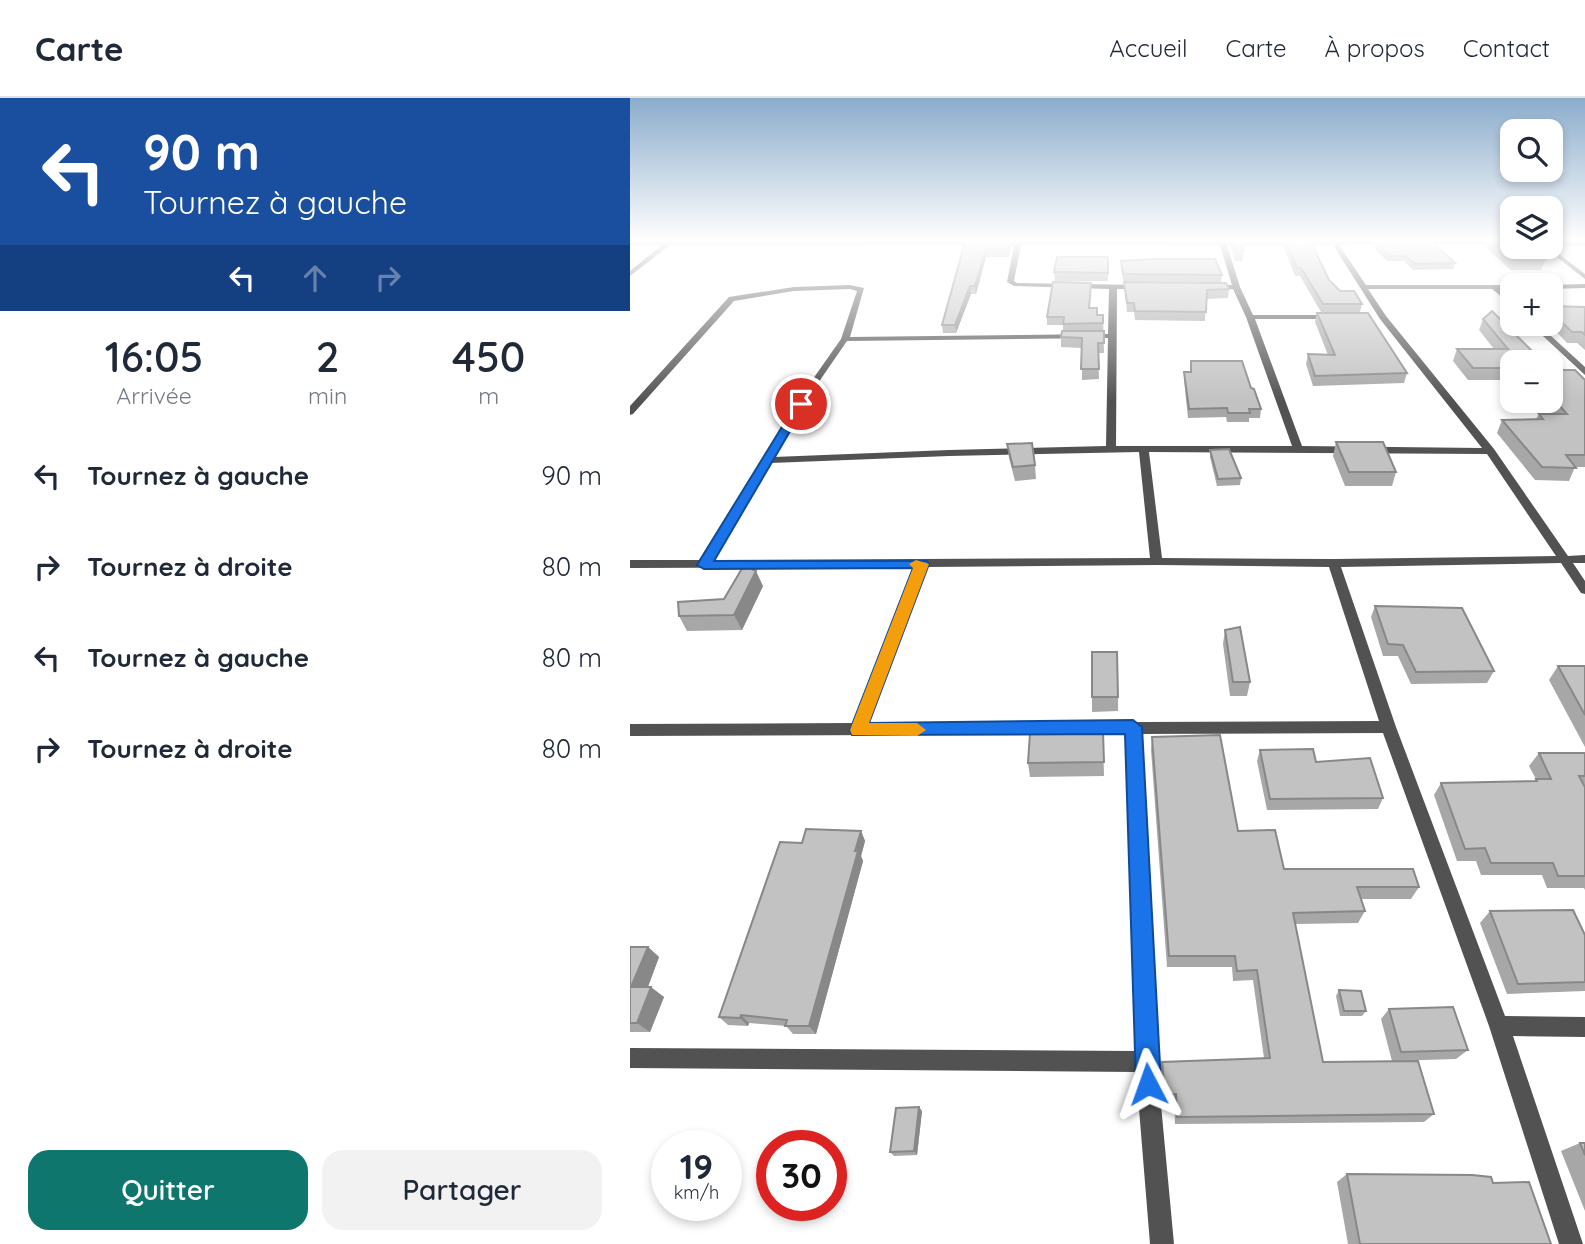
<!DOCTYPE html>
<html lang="fr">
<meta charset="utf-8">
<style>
body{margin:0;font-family:Quicksand,sans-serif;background:#f2f2f3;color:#1f2937;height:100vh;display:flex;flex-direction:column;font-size:26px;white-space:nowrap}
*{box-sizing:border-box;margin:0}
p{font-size:23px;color:#747a83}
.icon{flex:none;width:38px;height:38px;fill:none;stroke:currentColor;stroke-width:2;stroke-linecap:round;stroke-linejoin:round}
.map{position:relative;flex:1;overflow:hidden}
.panel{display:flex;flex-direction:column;background:#fff;width:630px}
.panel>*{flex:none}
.banner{background:#1a4fa0;color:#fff;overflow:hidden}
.controls{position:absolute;left:870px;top:21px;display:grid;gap:14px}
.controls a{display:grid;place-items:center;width:63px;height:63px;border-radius:14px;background:#fff;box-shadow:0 4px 10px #0003;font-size:35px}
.speed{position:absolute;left:21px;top:1032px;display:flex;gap:14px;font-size:35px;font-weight:700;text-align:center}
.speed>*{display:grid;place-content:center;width:91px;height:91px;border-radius:50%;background:#fff;box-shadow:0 4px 10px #0003;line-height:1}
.speed small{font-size:18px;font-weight:400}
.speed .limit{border:10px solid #d22;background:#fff;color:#111}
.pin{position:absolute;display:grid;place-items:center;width:60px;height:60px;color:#fff;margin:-30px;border:4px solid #fff;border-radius:50%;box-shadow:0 2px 7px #0007}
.me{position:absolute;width:77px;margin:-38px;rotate:356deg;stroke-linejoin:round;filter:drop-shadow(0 0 5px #0008)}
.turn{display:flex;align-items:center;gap:24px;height:147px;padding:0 28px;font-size:32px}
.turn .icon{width:91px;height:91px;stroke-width:2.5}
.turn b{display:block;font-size:49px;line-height:60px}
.lanes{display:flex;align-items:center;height:66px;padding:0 28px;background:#0003;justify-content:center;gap:35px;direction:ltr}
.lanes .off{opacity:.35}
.eta{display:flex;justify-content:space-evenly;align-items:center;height:119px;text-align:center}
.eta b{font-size:42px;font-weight:600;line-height:49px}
.button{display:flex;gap:14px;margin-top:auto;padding:14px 28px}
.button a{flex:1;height:80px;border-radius:21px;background:#0f766e;color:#fff;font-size:28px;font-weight:600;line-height:80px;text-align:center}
.button a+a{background:#f2f2f3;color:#1f2937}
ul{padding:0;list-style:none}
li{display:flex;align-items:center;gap:21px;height:91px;padding:0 28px}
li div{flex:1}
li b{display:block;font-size:26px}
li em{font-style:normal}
header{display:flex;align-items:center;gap:42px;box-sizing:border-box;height:98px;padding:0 35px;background:#fff;border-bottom:2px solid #e0e1e3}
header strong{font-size:33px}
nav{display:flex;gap:38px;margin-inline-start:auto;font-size:24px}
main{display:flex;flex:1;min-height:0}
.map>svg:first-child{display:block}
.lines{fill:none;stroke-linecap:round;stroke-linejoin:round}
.street{fill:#525252;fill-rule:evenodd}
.wall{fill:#a7a7a7}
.shaded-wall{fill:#888}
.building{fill:#c2c2c2;stroke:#888;stroke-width:2}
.route{fill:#1a73e8;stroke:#114b97;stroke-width:2}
.slow{fill:#f59e0b}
</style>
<header>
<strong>Carte</strong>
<nav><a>Accueil</a><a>Carte</a><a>À propos</a><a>Contact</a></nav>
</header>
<main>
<section class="panel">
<div class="banner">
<div class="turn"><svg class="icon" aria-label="left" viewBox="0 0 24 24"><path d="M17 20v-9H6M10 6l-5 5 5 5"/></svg><div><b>90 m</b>Tournez à gauche</div></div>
<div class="lanes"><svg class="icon" aria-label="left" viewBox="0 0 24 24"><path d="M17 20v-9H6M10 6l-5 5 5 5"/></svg><svg class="icon off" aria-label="ahead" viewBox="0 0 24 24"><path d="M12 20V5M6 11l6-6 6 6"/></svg><svg class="icon off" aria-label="right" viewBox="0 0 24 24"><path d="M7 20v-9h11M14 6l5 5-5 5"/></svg></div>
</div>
<div class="eta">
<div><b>16:05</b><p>Arrivée</p></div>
<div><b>2</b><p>min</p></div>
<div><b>450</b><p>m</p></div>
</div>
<ul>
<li><svg class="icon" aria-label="left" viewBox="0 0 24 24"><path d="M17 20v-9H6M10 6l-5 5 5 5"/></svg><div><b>Tournez à gauche</b></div><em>90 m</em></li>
<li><svg class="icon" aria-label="right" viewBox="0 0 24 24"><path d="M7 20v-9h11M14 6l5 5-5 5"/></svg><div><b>Tournez à droite</b></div><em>80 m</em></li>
<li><svg class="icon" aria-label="left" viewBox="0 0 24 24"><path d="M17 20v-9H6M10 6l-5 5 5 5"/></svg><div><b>Tournez à gauche</b></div><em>80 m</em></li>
<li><svg class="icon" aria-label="right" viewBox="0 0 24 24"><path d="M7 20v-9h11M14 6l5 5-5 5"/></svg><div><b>Tournez à droite</b></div><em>80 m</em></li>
</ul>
<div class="button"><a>Quitter</a><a>Partager</a></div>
</section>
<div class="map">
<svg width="955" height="1146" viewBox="0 0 955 1146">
<rect width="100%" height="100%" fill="#fff"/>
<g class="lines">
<!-- street -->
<path class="street" d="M388,142L762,143L764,146L709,147L736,187H884L882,191H871L882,201V207L862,191H738L756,218L864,351L938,458L955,457V465H943L955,483V496L951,495L931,465L711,469L766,629L875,918L955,919V939L883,938L953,1146H929L859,928L753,635L511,636L527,964L544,1146H520L506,974L0,970V950L505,953L496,636L0,638V626L223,625L285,469L0,470V462H71L178,288L211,241L227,193L220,191L164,193L104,203L3,316L0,317V308L99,199L164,189L220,187L234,190L220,239L478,236L479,191L384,188L377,184L384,147H40L0,178V173L32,147H0V143ZM391,147H590L602,187H579L575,189L579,191H603L616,219L662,348H486L487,191H513L517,189L513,187L387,185L384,183ZM597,147H703L750,221L852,350L672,348L625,221H702L706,219L702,217H623L610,189ZM478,240L476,348L319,352L144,359L186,288L217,243ZM509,354L520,460L83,462L141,365L319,358ZM519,354L857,356L926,458L704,461L532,460ZM528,467L699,469L749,623L238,625L297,469Z
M785,143H882V147L783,146Z
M920,144H955V148H920Z
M914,149H920L955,176V181Z
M955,186V190L920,191V187H918Z
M900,226H908L955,269V277Z"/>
</g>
<!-- wall -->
<path class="wall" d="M380,142L381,150L379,159H356L346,196H341L326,235H313L312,227L335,144Z
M601,142H610L614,152L612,163H605L601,150Z
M655,142L710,193L732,206L730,214H691L670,178H665L654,150Z
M859,142H882L925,149L921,158H909L915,162L911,172H881L856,150Z
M746,144L825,165L823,171L783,172L774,163H757L744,150Z
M478,159V183H425L424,174Z
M491,163L592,177L591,184L493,183Z
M494,184L599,191L598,200L576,201L575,223L505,222L504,214H497Z
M461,192L460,210L467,217H473L474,255H468L469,281L452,282V250L431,249V239L433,233V227H417V219Z
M920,208L955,209V252L947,245H937L919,226H920Z
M687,215L777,275L774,285L683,288L676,266L678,256L698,257L685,224Z
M853,221L913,264H882V285L879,282H838L823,263L827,251H864L849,232Z
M561,263L621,290L631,311L630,320H619V324H597L596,319L558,320L554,282V274H560Z
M920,272L955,357V369H945L939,383L905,382L867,335L872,322L906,321L909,316H921L910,303H920Z
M706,344L766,374L762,388H715L703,358Z
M377,346L405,367L406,381L385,383L379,360Z
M580,352L611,380L610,387L587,388L580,359Z
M133,488L112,532L57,533L49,518Z
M745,508L864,573L857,585L781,586L768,558H753L741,519Z
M595,532L620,584L617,598H600L593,546Z
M462,554L488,599V613L462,614Z
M928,568H955V649L919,582Z
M473,634L474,678L400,679L398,665Z
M522,639L608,733L654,771L789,789L781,801H731L735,813L728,825L665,826L693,964L804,1016L794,1024L545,1026L544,1004L533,1005L530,972L532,964L634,960L623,882L603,883L602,869H537L521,652Z
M630,652L686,664L753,700L748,711L637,712L627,663Z
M909,655H955V792L954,790H917L912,777H851L846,763H827L804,697L811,685L904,683L906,681L899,668Z
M231,733L235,743L231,758L233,763L186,936H163L156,928L119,925L118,928L98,927L89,919L172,745Z
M860,813L955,837V893L877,896L850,825Z
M0,849H18L29,859L18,889L34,899L20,934H0Z
M709,892L736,913L732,918H710L706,898Z
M759,911L838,952L826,961L762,963L751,921Z
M292,1013L287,1057L264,1058L260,1054Z
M950,1045H955V1113L931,1053Z
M717,1076L863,1085L921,1146H718L707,1084Z"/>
<!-- shaded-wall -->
<path class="shaded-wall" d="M356,151V159L346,196L345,188Z
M340,188L341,196L326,235L325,227Z
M126,473L133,488L112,532L104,517Z
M231,733L235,743L231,758L233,763L186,936L179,928Z
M18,849L29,859L14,899L1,889Z
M21,889L34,899L20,934L7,925Z
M111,917L119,925L118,928L110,920Z
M289,1009L292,1013L287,1057L284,1053Z"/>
<!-- building -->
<path class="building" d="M380,142L378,151H356L345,188H340L325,227H312L335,144Z
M603,142H610L614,152H606Z
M655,142H680L699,182L710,193H724L732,206H693L671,170H667Z
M861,142H882V149H898L915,162H884Z
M746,144H802L825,165L785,166L775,158H758Z
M427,159H478V175L424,174Z
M525,161H585L592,177L493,176L491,163Z
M423,184L461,185L459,210H467V217H473V225L433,226L434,219H417Z
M494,184L596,185L599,191L577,192L576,214L505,213L504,205H497Z
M920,208L955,209V237L952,234H942L920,213Z
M862,213L913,264H882V270H843L827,251H878L853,221Z
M687,215H738L777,275L685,278L678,256L705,257Z
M432,233H474V245H468L469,271H451L452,240L431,239Z
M561,263H612L621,290L624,291L631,311H619L620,315H598L597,310L559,311L554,274H561Z
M920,272H945L955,282V357H936L946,370L912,369L872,322L913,321L909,316H937L920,297Z
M706,344H753L766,374H719Z
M402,345L405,367L383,369L377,346Z
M599,351L611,380L588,381L580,352Z
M114,467L126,473L104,517L49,518L48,504L94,501Z
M745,508L832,510L864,573L786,574L773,547L758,546Z
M610,529L620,584H603L595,532Z
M462,554H487L488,599H462Z
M928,568H955V617Z
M473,634L474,664L398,665L400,635Z
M590,637L608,733L645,732L654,771H783L789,789H727L735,813L663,815L693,964L788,963L804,1016L547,1019L546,996L535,997L532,964L640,960L627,872L607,873L605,858H539L522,639Z
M683,651L686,664L740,660L753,700L640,701L630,652Z
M909,655H955V678H949L955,689V778H928L923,765H861L855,750L835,751L811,685L907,683L906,681H921Z
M176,731L231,733L225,753H228L179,928H155L157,922L111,917L110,920L89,919L150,744L172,745Z
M943,812L955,837V884L888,886L860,813Z
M0,849H18L1,889H21L7,925H0Z
M709,892L731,893L736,913H714Z
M823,909L838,952L771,954L759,911Z
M289,1009L284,1053L260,1054L266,1010Z
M950,1045H955V1057Z
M717,1076L842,1077L861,1079L863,1085L899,1084L921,1146H730Z"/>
<!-- sky -->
<linearGradient id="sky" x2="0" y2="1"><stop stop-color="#8baccb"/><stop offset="0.47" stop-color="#fff"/><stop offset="1" stop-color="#fff" stop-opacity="0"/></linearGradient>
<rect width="955" height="303" fill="url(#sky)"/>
<!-- route -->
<path class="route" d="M171,303L176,306L84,463H297L299,466L239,625L503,622L512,629L531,986L527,995L518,998L510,995L506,986L495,636L222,637L220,632L283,470L74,471L67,467L166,306Z"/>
<!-- slow -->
<path class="slow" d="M286,462L299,466L239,625H287L296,632L287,638L222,637L220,632L283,470L279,466Z"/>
</svg>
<div class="controls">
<a><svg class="icon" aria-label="search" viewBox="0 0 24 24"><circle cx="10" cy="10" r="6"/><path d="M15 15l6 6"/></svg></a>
<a><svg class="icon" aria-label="layers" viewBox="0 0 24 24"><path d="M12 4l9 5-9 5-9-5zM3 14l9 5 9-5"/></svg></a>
<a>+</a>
<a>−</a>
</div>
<div class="speed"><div>19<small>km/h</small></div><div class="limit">30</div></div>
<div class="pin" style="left:171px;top:306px;background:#d93025"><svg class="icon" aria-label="arrive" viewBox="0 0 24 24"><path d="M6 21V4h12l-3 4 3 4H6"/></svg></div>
<svg class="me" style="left:518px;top:986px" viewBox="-20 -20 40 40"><path d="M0-17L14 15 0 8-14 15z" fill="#1a73e8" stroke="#fff" stroke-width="4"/></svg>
</div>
</main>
